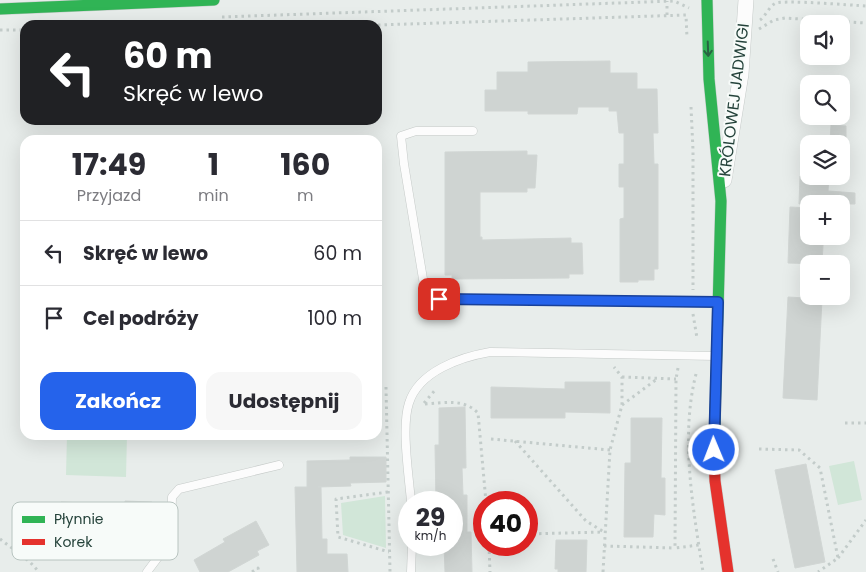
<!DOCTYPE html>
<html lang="pl">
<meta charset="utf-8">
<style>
body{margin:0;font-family:Poppins,sans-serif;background:#f7f7f7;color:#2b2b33;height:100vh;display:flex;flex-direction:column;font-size:19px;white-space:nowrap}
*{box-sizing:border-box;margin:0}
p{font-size:16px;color:#7c7c81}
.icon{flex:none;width:28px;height:28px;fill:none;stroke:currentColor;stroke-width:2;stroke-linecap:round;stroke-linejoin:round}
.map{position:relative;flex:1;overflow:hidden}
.side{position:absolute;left:20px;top:135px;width:362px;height:305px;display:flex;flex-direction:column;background:#fff;border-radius:15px;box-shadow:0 5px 20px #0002}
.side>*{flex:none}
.top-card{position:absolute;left:20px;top:20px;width:362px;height:105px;border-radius:15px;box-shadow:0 5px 20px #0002;background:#202124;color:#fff;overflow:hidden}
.tools{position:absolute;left:800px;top:15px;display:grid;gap:10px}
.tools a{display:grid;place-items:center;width:50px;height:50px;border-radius:10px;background:#fff;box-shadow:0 5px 20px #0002;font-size:25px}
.speed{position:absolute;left:398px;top:491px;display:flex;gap:10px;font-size:25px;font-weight:700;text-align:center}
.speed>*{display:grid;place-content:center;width:65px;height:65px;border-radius:50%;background:#fff;box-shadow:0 5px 20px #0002;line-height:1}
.speed small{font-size:12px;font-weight:400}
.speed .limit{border:8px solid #d22;background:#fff;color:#111}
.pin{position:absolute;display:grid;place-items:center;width:42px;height:42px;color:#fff;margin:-21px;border-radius:10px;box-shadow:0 2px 8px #0006}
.me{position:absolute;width:55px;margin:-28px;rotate:359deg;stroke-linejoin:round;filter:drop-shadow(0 0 4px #0008)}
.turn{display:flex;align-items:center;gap:18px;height:105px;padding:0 20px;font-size:22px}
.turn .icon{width:65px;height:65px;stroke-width:2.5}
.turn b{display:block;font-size:35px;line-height:42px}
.eta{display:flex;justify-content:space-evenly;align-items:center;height:85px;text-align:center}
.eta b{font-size:30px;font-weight:700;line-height:35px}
.action{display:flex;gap:10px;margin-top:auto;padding:10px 20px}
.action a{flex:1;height:58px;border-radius:15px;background:#2563eb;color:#fff;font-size:20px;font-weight:700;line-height:58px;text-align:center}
.action a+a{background:#f7f7f7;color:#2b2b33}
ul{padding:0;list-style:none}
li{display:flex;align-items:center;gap:15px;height:65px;padding:0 20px;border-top:1px solid #e1e1e2}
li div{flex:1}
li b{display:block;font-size:19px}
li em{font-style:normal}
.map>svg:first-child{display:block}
.green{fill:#d1e6d8}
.building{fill:#cfd4d2;stroke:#d1d6d4}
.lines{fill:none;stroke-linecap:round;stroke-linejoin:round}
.lane-casing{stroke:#c5cac8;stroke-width:9}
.street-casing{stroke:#c5cac8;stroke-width:16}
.fast-casing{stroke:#c3cbc8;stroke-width:12}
.jam-casing{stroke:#c3cbc8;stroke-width:12}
.path{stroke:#c3ccca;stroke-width:3;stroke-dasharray:2.5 4;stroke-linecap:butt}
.lane{stroke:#fcfcfc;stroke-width:8}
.street{stroke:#fcfcfc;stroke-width:15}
.fast{stroke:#30b455;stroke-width:11}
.jam{stroke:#e5322d;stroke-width:11}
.oneway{stroke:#286442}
.route-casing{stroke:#184099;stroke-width:12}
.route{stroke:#2563eb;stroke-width:9}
.labels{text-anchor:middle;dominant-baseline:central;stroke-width:4;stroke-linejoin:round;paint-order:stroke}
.street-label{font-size:16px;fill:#24423a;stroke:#f7fbf9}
.key{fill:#f7fbf9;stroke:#b8c4c0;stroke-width:1}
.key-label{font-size:14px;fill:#24423a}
</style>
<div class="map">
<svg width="866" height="572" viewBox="0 0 866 572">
<rect width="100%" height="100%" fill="#e8edeb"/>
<!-- green -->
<path class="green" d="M67,435H127L126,477L66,475Z
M854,461L862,500L838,505L829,466Z
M385,496L386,548L343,535L341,503Z"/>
<!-- building -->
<path class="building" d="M610,61V73H637V89H657L658,133H653L654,164H658V269H654V280H638V282H620V219L624,218V187H619V164H624V133H619L617,111H609V107H578L577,114H528V111H485V90H497V72H528V62Z
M831,125L846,126V143L830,142Z
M527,151V155H537L535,188H527V192H480V237H482V240L571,238V243H582L583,274H569V278L452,279V275H445V152Z
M800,176H829L828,191L855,193V204H799Z
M790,207L809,208V236H818V245H823L822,264L788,263Z
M788,297L822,299L817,400L783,398Z
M565,382H610V413L565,412V418H491V387L565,389Z
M465,407L466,468H462L463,495H467V532H471L472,572H445L444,545H451V502H436L435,445H439V408Z
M631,418H662L661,478H665V515L654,514L653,537H624L625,463H631Z
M350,457H386V482L350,483L351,486L318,487H321L322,539H327V554H347L348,572H297L295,487H307V461L350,460Z
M806,464L825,562L795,568L775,470Z
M125,501L152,502L151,539L92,537L91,557L57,556L58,542L60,543L61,502L125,505Z
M256,521L269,545L257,551L259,555L228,572H200L194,560L225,542L223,539Z
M556,540H587L586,572H558V569H555Z"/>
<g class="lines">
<defs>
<path id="lane" d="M473,131H416L401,136L404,164L424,285L430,294L439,299L718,302
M411,502C409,476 401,427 409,403C419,371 461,357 490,352L716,356
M147,572L171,540L172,497L179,489L279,465
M411,572L412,545"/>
<path id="street" d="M724,180L741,74L746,0"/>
<path id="fast" d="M707,0L709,79L721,201L714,455
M0,9L214,0"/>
<path id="jam" d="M714,455L715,481L728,572"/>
</defs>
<!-- lane casing -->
<use href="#lane" class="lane-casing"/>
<!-- street casing -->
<use href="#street" class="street-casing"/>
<!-- fast casing -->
<use href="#fast" class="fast-casing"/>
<!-- jam casing -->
<use href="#jam" class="jam-casing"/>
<!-- path -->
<path class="path" d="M667,15V1
M222,17L674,1L689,8
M760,20C766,16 769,6 776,3C788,0 849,5 866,6
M378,25L686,15L687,38
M759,29L774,20L785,18L866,23
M0,30H25
M691,107L693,150V290
M693,314L697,338
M678,368L676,379L675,548L699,545
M696,374C680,437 693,508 703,572
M622,377L676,379
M386,387L390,572
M424,403L436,389
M425,404C445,403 463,398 478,413L486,502
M622,405L657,379
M845,423H866
M491,439L610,450
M515,441L586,521L604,532
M759,449L799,450L820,468L838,558L818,572
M388,492L336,499L338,537L389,552
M526,534L603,532
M0,539L30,562L39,572
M489,545L490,572
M604,546L675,548
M838,558L866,520
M773,559L778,572
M252,572L258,568L259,572
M603,572L610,450L622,405V377L614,367"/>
<!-- lane -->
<use href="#lane" class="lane"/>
<!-- street -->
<use href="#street" class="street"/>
<!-- fast -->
<use href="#fast" class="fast"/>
<!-- jam -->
<use href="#jam" class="jam"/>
</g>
<!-- one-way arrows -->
<defs><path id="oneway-shaft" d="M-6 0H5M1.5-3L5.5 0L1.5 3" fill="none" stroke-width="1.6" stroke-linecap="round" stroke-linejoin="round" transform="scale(1.25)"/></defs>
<use class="oneway" href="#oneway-shaft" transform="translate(708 49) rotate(88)"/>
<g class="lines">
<defs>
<path id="route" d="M439,299L718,302L714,450"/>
</defs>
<!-- route casing -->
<use href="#route" class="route-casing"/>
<!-- route -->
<use href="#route" class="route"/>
</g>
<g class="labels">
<!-- street labels -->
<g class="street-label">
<text transform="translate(734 100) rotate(-83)">KRÓLOWEJ JADWIGI</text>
</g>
</g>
<!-- legend -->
<rect x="12" y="502" width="166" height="58" rx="8" class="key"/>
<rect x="22" y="516" width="23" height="7" fill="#30b455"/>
<rect x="22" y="539" width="23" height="6" fill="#e5322d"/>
<g class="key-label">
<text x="54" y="524">Płynnie</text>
<text x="54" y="547">Korek</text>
</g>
</svg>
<div class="tools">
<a><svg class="icon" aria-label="sound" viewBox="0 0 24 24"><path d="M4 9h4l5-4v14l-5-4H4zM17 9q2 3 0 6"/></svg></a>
<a><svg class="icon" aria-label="search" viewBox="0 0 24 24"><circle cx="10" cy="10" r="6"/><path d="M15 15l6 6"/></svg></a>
<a><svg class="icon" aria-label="layers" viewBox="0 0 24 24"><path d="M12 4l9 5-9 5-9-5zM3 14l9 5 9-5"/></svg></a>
<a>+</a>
<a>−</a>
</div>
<div class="speed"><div>29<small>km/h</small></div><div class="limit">40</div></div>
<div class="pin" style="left:439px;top:299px;background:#d93025"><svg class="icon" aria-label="arrive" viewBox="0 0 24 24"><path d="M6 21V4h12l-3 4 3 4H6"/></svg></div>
<svg class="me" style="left:714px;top:450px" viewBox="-20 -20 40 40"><circle r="17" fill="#2563eb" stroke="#fff" stroke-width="3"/><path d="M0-11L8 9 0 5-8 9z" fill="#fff"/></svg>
<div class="top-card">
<div class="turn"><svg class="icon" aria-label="left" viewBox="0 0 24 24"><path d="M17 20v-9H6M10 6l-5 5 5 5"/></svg><div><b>60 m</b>Skręć w lewo</div></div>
</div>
<section class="side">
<div class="eta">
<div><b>17:49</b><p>Przyjazd</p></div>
<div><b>1</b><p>min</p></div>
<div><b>160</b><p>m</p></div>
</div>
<ul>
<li><svg class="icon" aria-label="left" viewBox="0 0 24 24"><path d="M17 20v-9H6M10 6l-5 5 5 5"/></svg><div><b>Skręć w lewo</b></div><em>60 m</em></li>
<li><svg class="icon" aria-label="arrive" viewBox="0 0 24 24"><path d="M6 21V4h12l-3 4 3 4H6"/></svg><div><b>Cel podróży</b></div><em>100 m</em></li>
</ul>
<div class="action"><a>Zakończ</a><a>Udostępnij</a></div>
</section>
</div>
